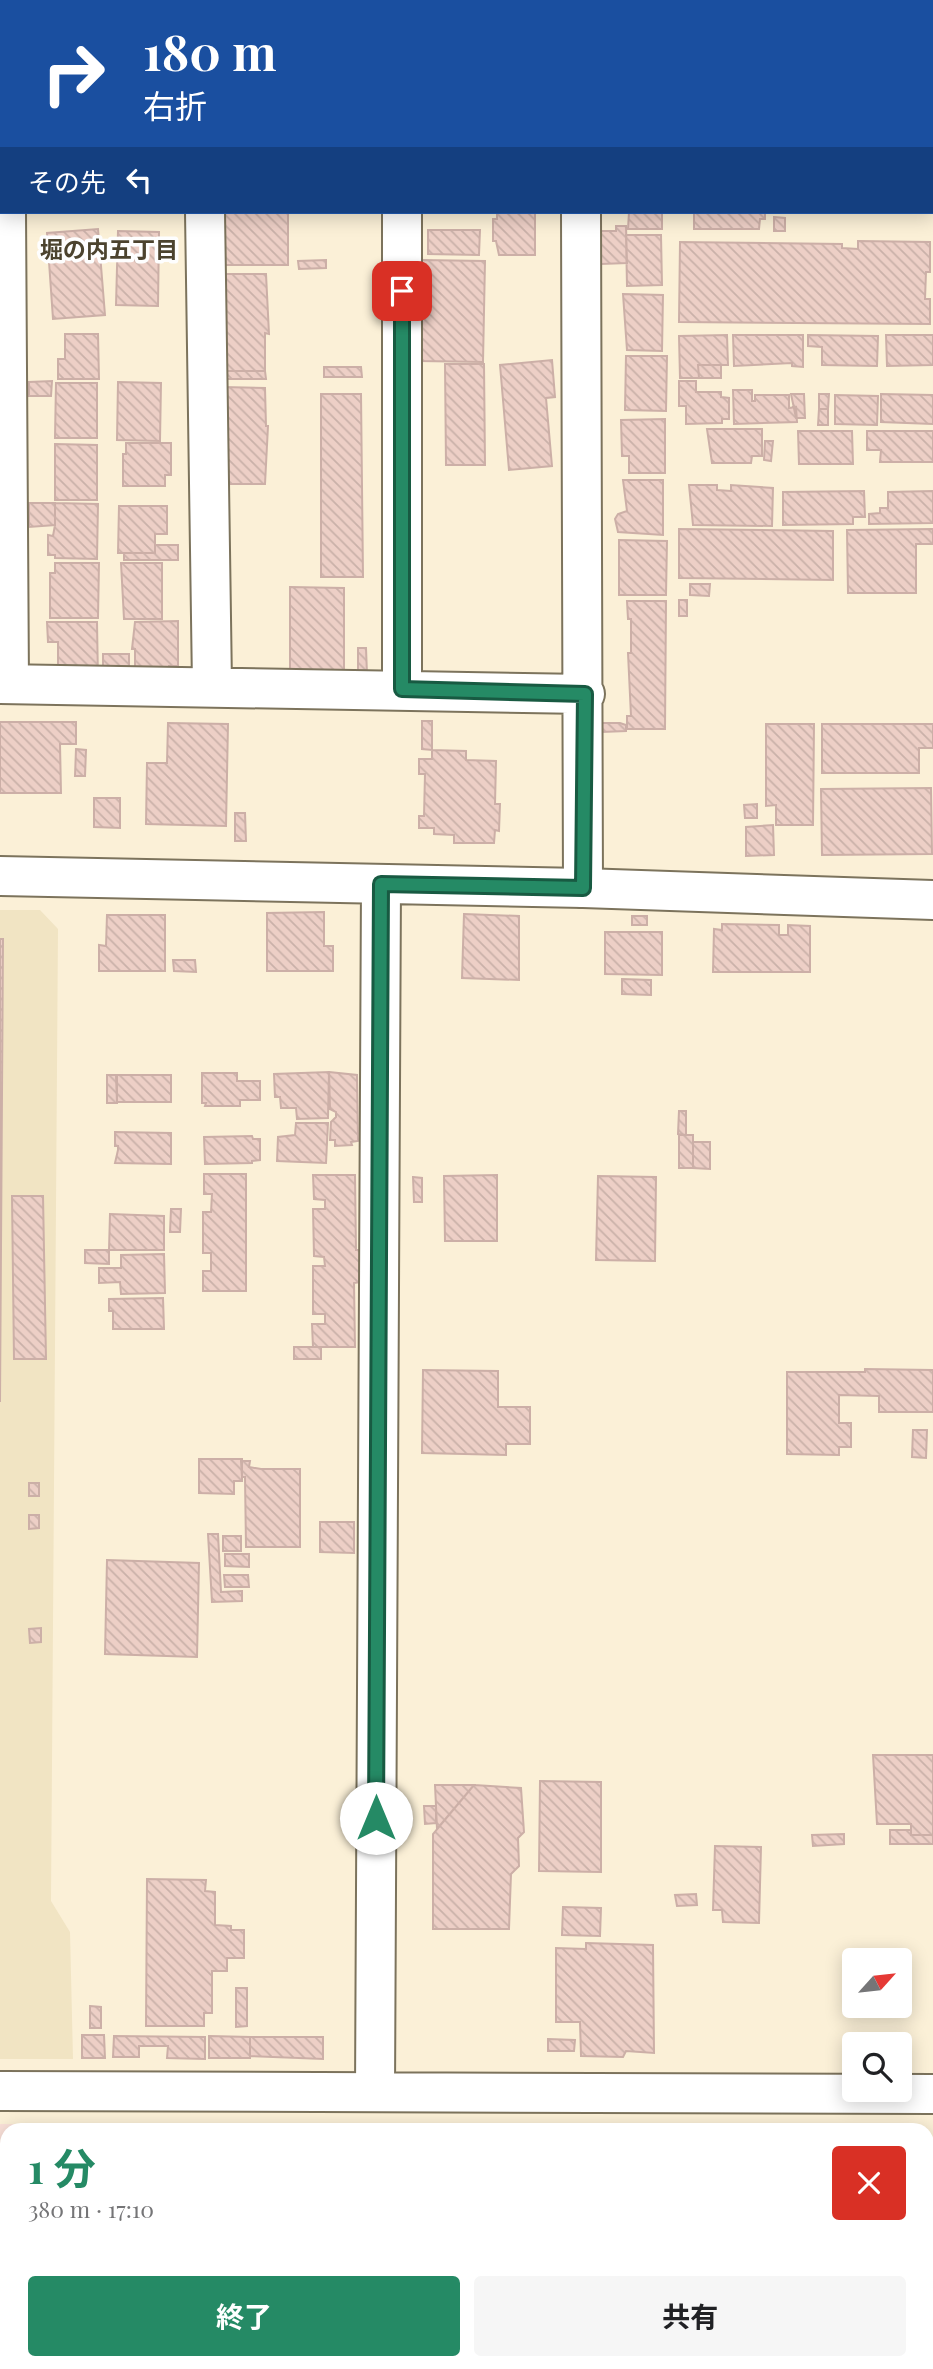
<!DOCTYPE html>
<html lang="ja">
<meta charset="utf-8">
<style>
body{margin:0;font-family:"Playfair Display","Noto Sans JP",serif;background:#f6f6f6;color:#202124;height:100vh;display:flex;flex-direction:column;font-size:26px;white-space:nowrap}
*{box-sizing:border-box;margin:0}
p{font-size:23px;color:#757577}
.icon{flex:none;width:38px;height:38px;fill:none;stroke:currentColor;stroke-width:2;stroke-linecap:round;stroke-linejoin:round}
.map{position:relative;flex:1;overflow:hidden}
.side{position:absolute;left:0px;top:2123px;width:934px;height:247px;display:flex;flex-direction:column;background:#fff;border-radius:21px 21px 0 0;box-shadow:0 4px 18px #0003}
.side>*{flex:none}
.hud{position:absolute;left:0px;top:0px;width:934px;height:214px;box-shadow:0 4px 18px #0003;background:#1a4fa0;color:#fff;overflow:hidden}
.needle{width:46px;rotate:63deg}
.fabs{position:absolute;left:842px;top:1948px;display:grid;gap:14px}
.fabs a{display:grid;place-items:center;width:70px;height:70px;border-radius:7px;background:#fff;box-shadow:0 4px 18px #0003;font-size:35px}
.pin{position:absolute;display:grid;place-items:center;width:60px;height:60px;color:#fff;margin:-30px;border-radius:14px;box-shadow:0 4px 10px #0006}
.me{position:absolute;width:77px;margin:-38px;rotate:0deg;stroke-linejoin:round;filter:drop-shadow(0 0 5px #0008)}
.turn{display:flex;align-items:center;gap:24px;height:147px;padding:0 28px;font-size:32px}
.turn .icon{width:91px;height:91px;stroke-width:2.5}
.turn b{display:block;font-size:49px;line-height:60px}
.then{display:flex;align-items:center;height:66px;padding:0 28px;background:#0003;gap:14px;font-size:26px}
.round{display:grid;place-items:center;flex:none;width:74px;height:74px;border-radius:7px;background:#f6f6f6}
.head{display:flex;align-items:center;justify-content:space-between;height:119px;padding:0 28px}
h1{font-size:42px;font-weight:700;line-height:52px;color:#258a65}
.action{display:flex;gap:14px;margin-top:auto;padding:14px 28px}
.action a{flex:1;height:80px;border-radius:7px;background:#258a65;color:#fff;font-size:28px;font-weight:700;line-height:80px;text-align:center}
.action a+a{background:#f6f6f6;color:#202124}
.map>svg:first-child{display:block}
.built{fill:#f1e4c3}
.education{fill:#fae1d9}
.building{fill:url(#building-back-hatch);stroke:#ccafa7;stroke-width:2}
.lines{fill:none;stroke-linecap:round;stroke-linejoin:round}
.street-casing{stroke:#7c735c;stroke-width:42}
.secondary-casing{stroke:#7c735c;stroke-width:42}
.street{stroke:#fff;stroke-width:38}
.secondary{stroke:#fff;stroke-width:38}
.route-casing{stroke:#185a42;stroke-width:18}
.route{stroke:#258a65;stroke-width:12}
.labels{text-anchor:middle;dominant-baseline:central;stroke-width:7;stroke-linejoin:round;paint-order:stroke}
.neighbourhood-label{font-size:23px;font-weight:bold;fill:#4c432e;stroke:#fefefe}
</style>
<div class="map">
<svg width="933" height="2369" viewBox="0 0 933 2369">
<defs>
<pattern id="building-back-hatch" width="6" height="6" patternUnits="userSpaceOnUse" patternTransform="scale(1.75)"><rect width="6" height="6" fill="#edcfc6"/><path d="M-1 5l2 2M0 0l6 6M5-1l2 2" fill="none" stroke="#cab1a9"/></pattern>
</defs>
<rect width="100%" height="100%" fill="#fbf0d7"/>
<!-- built -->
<path class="built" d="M0,910H40L58,929L51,1901L70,1932L73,2059H0Z"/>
<!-- education -->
<path class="education" d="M0,2124L911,2130H7V2362H928V2264H933V2369H0Z"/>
<!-- building -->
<path class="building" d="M810,0H899L810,2Z
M223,212H288V265H223Z
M497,212H535V255H499L496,241H493V219H497Z
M625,212H662V229H628L629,212Z
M694,212H765V219H760L759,229H694Z
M774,217L785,218V231H774Z
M616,226H626L627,263L601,264V231H616Z
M98,229L105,315L53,319L47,233Z
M428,230H480L479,255L428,254Z
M118,231L159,232L158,306L116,305Z
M626,235H661L662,285L627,286Z
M858,241L930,242V272H926L925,299H930V324L679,322L680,242L842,244V248L858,249Z
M326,260V268L299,269L298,261Z
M422,260L485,261L483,362L420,361Z
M223,274H266L269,334L265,333V371H221Z
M623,294L663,295L662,351L627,350Z
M65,334H98L99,379H58V359H65Z
M727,335L728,365H698L699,378H680L679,336Z
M733,335H803V367L792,366V363L734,366Z
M808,335L878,336L877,366L822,365V347L808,346Z
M886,335H933V365L887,366Z
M626,356H667L666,411L625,410Z
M552,360L555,397L546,398L552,466L509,470L500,365Z
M445,364H484L485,465H446Z
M698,365H721V378H699Z
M324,367H361L362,377H324Z
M226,371H265L266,379H226Z
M52,381L51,396H29V382Z
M679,381H696V392H721V397L729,398V419H722V423L686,424V406H679Z
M118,382L161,383L160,441L117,440Z
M56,383H97V438H55Z
M222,387L265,388L266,426H268L265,484H220Z
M733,390H752V401H755V395H789V408L796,407L797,422L734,424Z
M321,394H361L363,577H321Z
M791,394H804L805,418H796Z
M819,394H829L828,409H819Z
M881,394L933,395V424L881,422Z
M835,395L878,396L877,425L835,424Z
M819,409H828V425H818Z
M665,419V473H629V456H622L621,420Z
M707,429H762V456H752L751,463H712Z
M798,431H852L853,464H799Z
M867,431H933V462H880L881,450H867Z
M765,441H773L771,461L764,460Z
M126,443H171V475H165V486H123V454H126Z
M55,444L97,445V500H55Z
M623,480H663V535L618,532L615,519L618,514L627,511Z
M689,485H717V490L731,491V485L773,488L772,526L693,525Z
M864,491L865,517H853V524L783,525V492Z
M933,491V523L869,524V514L880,513V508H888V492Z
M29,503H55V525L29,527Z
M55,503L98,504L97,559L55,558V555H48V535L53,536L55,525Z
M119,506H167V534H155V553H118Z
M679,529L833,531V580L679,578Z
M933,529V544H916V593H848L847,530Z
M619,540L667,541L666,595H619Z
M155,545H178V560H124V553H155Z
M55,563H99L98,618H50V573H55Z
M121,563H162V619H124Z
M690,584H710L709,596L690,595Z
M290,587L344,588V682L290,681Z
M679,600H687V616H679Z
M627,601H666L665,729H627V716H631L628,653H631V619H628Z
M178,621V666H169V676H135V649H132L135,622Z
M47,622H97L98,680H58V642H48Z
M358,648H366L367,674H358Z
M103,654H129V681H103Z
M422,721H432V750L422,749Z
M0,722H76V744H60L61,793H0Z
M168,723L228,724L226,826L146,824L147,763H167Z
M601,723H620L626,725V731L602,732Z
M766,724H814L813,825H776V805L766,806Z
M822,724H933V748H919V773H822Z
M76,749L86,750L85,776H75Z
M432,750L466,751V760L496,761L495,804H500L499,831L495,830L494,843H454V835L434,834V828H419V816H424L425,774H419V759H432Z
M931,788L932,854L822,855L821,789Z
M94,798H120V828L94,827Z
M757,804V818H745L744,805Z
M235,813H245L246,841H235Z
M773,825L774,855L746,856V827Z
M324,912V946H333V971H267V913Z
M464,914L519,916V980L462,978Z
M107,915H165V971H99V945L106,946Z
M632,916H647V925H632Z
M722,924L779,925V935H788V925L810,926V972H713L714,929L722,930Z
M605,932H662V975L605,974Z
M0,939H3L0,1402Z
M173,960H195L196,972L174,971Z
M622,979L651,980V995L622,994Z
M329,1072L357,1075L358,1141L351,1142L352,1145L335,1146V1140H330L331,1122L336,1117V1112L330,1109Z
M329,1072L328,1118L297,1119L296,1108H281L280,1097H275L274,1074Z
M202,1073H237V1081H260V1100H240V1106H205L206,1103H202Z
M107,1075H116L117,1103H107Z
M117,1075H171V1102H117Z
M679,1111H686V1135L678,1134Z
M296,1123H328L326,1163L277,1161L278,1137L295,1135Z
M115,1132L171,1133V1164L115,1163L118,1150V1146H115Z
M679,1135H693V1168H679Z
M252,1136L253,1139H260V1160L252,1161V1163L205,1164L204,1137Z
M693,1142H710V1169L693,1168Z
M204,1174H246V1291H203V1271H211V1253H203V1212H211L212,1194H204Z
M313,1175H355L356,1250H361V1282L354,1283L355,1347H313L312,1324H325V1314H313V1266H325L324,1257L314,1256L313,1209H325V1200L314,1199Z
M497,1175V1241H445L444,1176Z
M598,1176L656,1177L655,1261L596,1260Z
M413,1177L422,1178V1202H414Z
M12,1196H43L46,1359H14Z
M171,1209H181L180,1232H170Z
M110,1214L164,1216V1250H109Z
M85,1250H109V1264L85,1263Z
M164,1254L165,1293L121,1294L120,1282L99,1283V1268H121V1255Z
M163,1298L164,1329H113V1311H109V1299Z
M294,1347H321V1359H294Z
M865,1369L933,1370V1412H879V1396L839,1395V1423H851V1447H839V1455L787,1454V1372H865Z
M423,1370L498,1371V1407H530V1444H506V1455L422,1453Z
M913,1430H927L926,1458L912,1457Z
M199,1459H242V1481H234V1494L199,1493Z
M241,1461H250L249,1467L261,1469H300V1547H246L245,1477H242Z
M29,1483H39V1496H29Z
M29,1515H39V1528L29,1529Z
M320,1522H354V1553L320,1552Z
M208,1534H218L221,1592L242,1591V1601L212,1602Z
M223,1536H241V1551H223Z
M225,1554H249V1567L225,1566Z
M107,1560L199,1563L197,1657L105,1654Z
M224,1575H248L249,1587H225Z
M41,1628V1642L30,1643L29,1629Z
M873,1755H933V1835H911V1824H877Z
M540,1781L601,1782V1872L539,1871Z
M435,1785H474L437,1829L436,1806Z
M474,1785L521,1788L524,1832L518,1838L519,1866L511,1874L509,1929H433V1834Z
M424,1806H436V1823L425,1824Z
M890,1830H911V1835H933V1844H890Z
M844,1834V1844L813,1846L812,1835Z
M715,1846L761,1847L759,1923L723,1922L722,1910H713Z
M147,1879L206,1880L205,1891L215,1892V1925L231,1926V1930H244V1958H227V1971H212V2013H204V2026H146Z
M696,1894L697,1905L677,1906L675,1895Z
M563,1907L601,1908L600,1936L562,1935Z
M586,1943L653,1945L654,2053L626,2051L623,2057L581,2056L580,2022H556V1948L586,1949Z
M236,1988H247V2026L236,2027Z
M90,2006L101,2007V2028H90Z
M82,2035H104L105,2058H82Z
M114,2036L205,2037V2059L167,2058L168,2046H139V2057H113Z
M209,2036L250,2037V2058H209Z
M250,2037H323V2059L250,2056Z
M548,2039L575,2040L574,2051H548Z
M651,2362H876V2369H651Z"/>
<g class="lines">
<defs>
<path id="street" d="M5,0V2
M202,0V2
M402,0V2
M663,2V0
M6,212L9,684
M205,212L212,685
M581,212L583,888
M0,684L585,694
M402,689V212"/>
<path id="secondary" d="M0,876L583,888L933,900
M0,2091L933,2094
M375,2092L381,884"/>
</defs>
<!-- street casing -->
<use href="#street" class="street-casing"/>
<!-- secondary casing -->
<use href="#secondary" class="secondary-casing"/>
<!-- street -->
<use href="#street" class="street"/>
<!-- secondary -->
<use href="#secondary" class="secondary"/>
</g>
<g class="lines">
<defs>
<path id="route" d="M376,1818L381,884L583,888L585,694L402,689V291"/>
</defs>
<!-- route casing -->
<use href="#route" class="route-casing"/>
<!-- route -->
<use href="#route" class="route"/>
</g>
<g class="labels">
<!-- neighbourhood labels -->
<g class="neighbourhood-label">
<text x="109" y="248">堀の内五丁目</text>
</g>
</g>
</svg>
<div class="fabs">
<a><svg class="needle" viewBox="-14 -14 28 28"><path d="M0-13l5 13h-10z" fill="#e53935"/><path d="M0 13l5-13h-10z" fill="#757577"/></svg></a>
<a><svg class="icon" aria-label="search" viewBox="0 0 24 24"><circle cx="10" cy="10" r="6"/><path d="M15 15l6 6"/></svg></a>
</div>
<div class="pin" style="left:402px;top:291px;background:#d93025"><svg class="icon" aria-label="arrive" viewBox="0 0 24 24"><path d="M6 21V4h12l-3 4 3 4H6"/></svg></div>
<svg class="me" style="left:376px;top:1818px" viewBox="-20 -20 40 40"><circle r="19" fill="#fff"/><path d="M0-13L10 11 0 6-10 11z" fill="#258a65"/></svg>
<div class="hud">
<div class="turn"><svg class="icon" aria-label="right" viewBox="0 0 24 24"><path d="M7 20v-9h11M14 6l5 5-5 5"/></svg><div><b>180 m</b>右折</div></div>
<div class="then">その先<svg class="icon" aria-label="left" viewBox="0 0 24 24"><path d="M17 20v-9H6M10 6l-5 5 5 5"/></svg></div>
</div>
<section class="side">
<div class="head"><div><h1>1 分</h1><p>380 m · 17:10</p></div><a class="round" style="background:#d93025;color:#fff"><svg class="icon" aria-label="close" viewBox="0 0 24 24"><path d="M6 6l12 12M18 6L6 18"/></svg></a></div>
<div class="action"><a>終了</a><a>共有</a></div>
</section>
</div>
